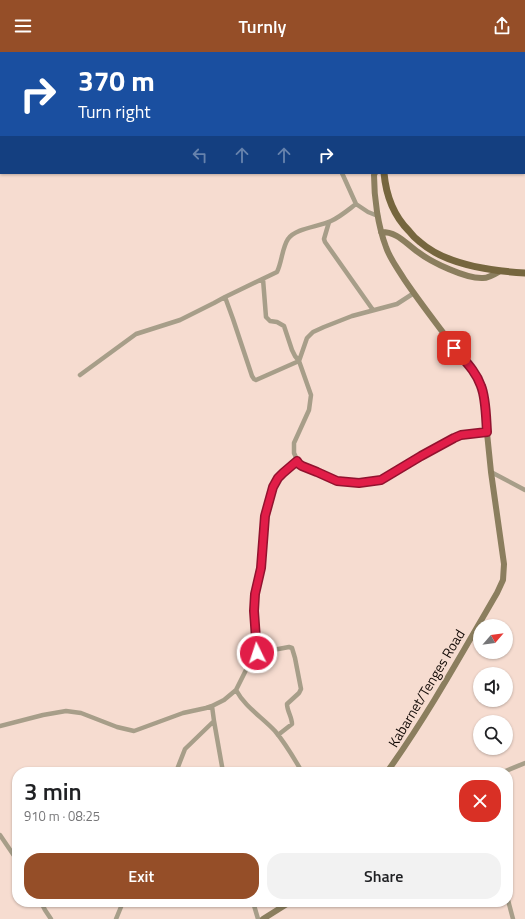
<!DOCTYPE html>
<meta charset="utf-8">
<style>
body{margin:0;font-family:"Titillium Web",sans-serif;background:#f2f2f2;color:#202124;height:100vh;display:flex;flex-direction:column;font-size:15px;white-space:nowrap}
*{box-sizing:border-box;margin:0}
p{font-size:13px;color:#757577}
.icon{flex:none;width:22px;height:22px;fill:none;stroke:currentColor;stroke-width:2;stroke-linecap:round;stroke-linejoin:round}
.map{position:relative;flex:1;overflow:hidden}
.side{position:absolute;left:12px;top:715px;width:501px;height:140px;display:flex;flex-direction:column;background:#fff;border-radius:16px;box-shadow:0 1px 3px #0004}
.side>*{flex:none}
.hud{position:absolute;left:0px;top:0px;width:525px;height:122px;box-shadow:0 1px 3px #0004;background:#1a4fa0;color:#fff;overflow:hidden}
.needle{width:26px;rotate:62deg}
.controls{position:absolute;left:473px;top:567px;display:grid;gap:8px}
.controls a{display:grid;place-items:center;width:40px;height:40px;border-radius:50%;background:#fff;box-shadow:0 1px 3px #0004;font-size:20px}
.pin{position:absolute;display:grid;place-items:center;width:34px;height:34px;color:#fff;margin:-17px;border-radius:8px;box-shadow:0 2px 6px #0006}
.me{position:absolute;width:44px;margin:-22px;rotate:356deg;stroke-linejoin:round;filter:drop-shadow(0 0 3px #0008)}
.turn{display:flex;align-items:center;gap:14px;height:84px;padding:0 12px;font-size:18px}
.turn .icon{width:52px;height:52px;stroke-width:2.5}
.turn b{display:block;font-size:28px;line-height:34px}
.lanes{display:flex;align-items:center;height:38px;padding:0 12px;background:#0003;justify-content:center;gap:20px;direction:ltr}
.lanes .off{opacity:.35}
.round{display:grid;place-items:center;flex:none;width:42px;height:42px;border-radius:16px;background:#f2f2f2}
.overview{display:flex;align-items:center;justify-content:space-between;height:68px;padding:0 12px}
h1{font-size:24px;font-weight:600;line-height:30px}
.action{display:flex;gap:8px;margin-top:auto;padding:8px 12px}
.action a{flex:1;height:46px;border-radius:16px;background:#954e28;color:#fff;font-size:16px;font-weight:600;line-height:46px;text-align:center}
.action a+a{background:#f2f2f2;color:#202124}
header{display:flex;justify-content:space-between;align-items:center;height:52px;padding:0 12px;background:#954e28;color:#fff;font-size:18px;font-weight:600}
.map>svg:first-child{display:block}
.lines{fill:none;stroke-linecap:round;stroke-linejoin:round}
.street{stroke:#a79e89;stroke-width:4.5}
.secondary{stroke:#8b7e5e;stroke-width:6}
.primary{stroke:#76663e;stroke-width:7}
.route-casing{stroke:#92132f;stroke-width:10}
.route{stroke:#e11d48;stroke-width:7}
.labels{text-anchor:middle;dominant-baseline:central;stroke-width:3.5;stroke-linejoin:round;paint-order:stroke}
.street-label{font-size:14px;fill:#130b07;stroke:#f6dcd0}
</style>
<header><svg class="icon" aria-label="menu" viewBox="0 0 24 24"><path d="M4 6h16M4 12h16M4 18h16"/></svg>Turnly<svg class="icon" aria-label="share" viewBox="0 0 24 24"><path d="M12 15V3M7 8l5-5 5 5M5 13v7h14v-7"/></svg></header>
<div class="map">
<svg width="525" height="867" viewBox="0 0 525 867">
<rect width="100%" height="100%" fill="#f6dcd0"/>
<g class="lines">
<!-- street -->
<path class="street" d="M189,0V1
M25,1V0
M429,1L431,0
M0,22L1,21
M342,121L356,152L368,160L378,164
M329,170L324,187L325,190L373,258
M263,227L266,265L270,269L277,270L284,274L292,298L295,304L299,309L311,343L309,358L294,391V401L299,412L337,429L359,431L381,428L454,385L461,383L487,380
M225,245L277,220C282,210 282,196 288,187C296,176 318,175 331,169C340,165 348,158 356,152
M80,323L136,282L180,268L214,251L225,245L233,267L252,324L254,327L256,328L299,309L307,286L313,280L324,275L352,264L397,252L414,241
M491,420L525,438
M257,601L289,595L292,596L295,606L301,637L299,641L287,652C287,659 292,665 292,672L278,683
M236,638C245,655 262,665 275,679C285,691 294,706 302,720
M214,669L223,720
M0,674L43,663L66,659L81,661L117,675L134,679L183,661L206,656L212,654
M176,720L185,697L214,669L212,654L224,648L236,638L247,616L255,606L257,601C257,581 253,562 255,542C256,531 261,520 261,509C263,485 262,456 274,434C280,423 288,417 297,409
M503,720L525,711
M0,783L17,808
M508,848L513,867
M41,850L45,858L51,867
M253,850L258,867
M116,867L123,850"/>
<!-- secondary -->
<path class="secondary" d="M375,121L374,123C374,146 378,174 386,195C390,207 398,217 404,227C419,249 435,270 451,291C463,308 478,321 483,342L491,420L504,512L503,528L497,541C462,601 428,663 387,720
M381,180C398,180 405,191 418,200C431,210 466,227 483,226C489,226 495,222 500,219
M263,867L290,850"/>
<!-- primary -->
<path class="primary" d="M438,1V0
M384,121C386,143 393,163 409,179C412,183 416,187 420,190C446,213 491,219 525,221"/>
</g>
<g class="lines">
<defs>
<path id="route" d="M257,601L254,559L255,542L261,516L265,464L273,435L278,426L283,421L297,409L299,412L302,414L317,420L337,429L359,431L381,428L421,404L454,386L461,383L487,380C486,366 486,346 481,334C476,319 464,308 454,296"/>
</defs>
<!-- route casing -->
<use href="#route" class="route-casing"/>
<!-- route -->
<use href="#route" class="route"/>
</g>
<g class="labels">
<!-- street labels -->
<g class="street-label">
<text transform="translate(426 636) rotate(-59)">Kabarnet/Tenges Road</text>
</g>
</g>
</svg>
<div class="controls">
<a><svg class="needle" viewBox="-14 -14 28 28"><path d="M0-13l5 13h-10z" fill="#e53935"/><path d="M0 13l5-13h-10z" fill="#757577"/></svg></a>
<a><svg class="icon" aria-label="sound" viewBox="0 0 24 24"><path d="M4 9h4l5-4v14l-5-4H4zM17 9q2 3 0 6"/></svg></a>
<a><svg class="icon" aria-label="search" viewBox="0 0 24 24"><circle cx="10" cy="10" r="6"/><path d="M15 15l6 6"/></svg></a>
</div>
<div class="pin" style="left:454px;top:296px;background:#d93025"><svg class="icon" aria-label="arrive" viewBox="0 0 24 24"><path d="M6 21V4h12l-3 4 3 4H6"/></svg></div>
<svg class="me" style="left:257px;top:601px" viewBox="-20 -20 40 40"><circle r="17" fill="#e11d48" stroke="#fff" stroke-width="3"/><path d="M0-11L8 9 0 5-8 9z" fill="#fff"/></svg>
<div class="hud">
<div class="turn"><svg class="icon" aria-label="right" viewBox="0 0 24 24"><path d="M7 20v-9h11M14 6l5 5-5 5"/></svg><div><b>370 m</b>Turn right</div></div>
<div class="lanes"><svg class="icon off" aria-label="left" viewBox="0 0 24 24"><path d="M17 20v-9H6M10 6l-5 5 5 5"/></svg><svg class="icon off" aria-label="ahead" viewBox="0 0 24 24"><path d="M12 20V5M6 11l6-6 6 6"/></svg><svg class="icon off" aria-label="ahead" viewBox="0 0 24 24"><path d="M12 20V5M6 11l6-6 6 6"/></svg><svg class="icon" aria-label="right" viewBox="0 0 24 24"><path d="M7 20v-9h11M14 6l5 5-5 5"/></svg></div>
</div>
<section class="side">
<div class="overview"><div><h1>3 min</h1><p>910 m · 08:25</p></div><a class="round" style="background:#d93025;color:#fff"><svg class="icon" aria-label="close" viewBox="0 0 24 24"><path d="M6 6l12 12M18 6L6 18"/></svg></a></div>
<div class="action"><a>Exit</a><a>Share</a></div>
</section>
</div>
